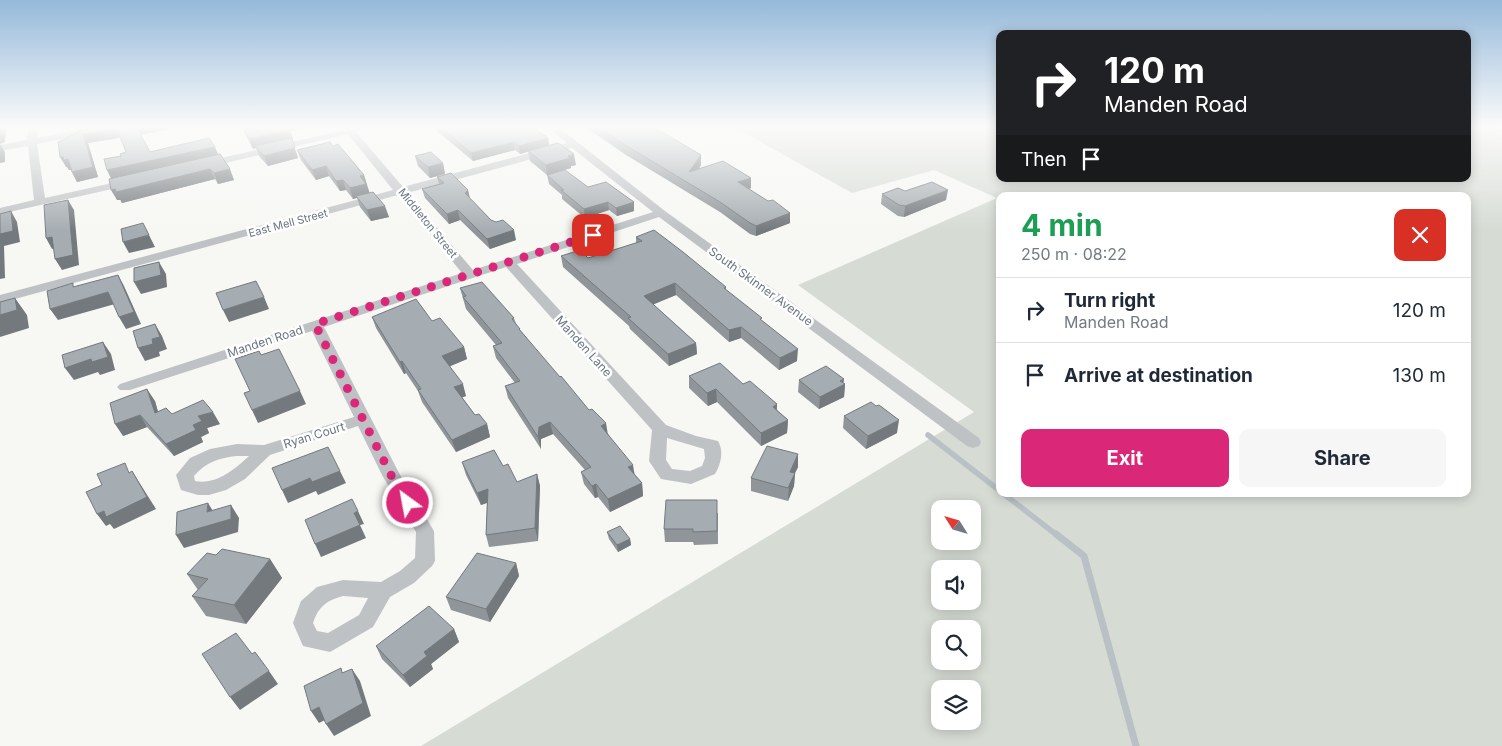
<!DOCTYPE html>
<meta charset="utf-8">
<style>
body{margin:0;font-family:Inter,sans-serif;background:#f6f6f7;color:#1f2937;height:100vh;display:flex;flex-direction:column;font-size:19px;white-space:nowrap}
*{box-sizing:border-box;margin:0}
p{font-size:16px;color:#747a83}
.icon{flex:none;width:28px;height:28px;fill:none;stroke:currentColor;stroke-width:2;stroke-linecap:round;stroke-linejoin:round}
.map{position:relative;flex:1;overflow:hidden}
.details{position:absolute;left:996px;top:192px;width:475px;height:305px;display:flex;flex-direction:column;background:#fff;border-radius:10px;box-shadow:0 2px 12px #0003}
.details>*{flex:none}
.hud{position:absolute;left:996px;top:30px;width:475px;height:152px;border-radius:10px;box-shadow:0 2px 12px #0003;background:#202124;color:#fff;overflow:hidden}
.needle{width:32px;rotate:307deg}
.controls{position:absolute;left:931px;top:500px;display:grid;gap:10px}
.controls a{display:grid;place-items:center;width:50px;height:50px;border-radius:10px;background:#fff;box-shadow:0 2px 12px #0003;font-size:25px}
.pin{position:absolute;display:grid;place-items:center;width:42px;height:42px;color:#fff;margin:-21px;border-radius:10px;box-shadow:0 2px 8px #0006}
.me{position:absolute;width:55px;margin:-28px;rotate:328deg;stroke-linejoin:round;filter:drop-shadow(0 0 4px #0008)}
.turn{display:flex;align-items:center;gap:18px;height:105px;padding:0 25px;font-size:22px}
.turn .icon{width:65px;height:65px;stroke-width:2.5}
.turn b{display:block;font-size:35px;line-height:42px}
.then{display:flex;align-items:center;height:48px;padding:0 25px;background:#0003;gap:10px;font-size:19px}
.round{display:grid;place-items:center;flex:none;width:52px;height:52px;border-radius:10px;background:#f6f6f7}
.summary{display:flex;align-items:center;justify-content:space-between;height:85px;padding:0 25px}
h1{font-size:30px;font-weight:700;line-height:38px;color:#1e9e55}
.primary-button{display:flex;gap:10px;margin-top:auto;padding:10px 25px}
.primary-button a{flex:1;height:58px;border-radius:10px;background:#db2777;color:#fff;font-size:20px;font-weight:700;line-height:58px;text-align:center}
.primary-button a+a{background:#f6f6f7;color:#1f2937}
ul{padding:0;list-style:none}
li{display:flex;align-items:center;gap:15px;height:65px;padding:0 25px;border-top:1px solid #e0e1e3}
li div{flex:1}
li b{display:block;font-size:19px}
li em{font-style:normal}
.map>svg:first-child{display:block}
.green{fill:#d6dbd4;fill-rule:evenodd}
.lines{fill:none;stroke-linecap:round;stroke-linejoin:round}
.stream-far1{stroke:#b9c1c6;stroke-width:5.5}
.stream{stroke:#b9c1c6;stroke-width:7}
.minor{fill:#bfc2c5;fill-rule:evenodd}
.wall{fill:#8f9599}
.shaded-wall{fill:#74797d}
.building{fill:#a6adb2;stroke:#74797d}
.route{stroke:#db2777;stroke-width:9;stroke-dasharray:0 16.2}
.labels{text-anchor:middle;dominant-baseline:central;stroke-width:5;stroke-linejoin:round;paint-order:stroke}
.far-street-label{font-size:11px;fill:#6a7581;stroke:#fff}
.street-label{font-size:12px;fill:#6a7581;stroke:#fff}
</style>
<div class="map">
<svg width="1502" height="746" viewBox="0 0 1502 746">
<rect width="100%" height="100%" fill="#f7f7f4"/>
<!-- green -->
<path class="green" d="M732,126H1000V179H1468V126H1502V746H421L974,412L798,285L997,198L934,170L852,193ZM1000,196H1468V494H1000ZM940,509H972V541H940ZM940,569H972V601H940ZM940,629H972V661H940ZM940,689H972V721H940Z"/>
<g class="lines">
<!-- stream-far1 -->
<path class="stream-far1" d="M928,435L1000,491
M1004,494L1058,536"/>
<!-- stream -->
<path class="stream" d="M1056,534L1084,556L1136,746"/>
<!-- minor -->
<path class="minor" d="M28,126H38L37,138L97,126H117L112,129L37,144L45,198L130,179L135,182L130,185L0,214V208L34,200L28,146L0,151V145L27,140Z
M341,126L352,128L377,126L356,132L403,187L567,143L546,126H557L665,211L979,438L981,442L979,446L973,448L967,446L659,217L517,264L666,425L696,436L718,441C724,451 721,464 715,474L691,484L661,479L649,461L652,430L506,267L324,327L399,473L434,531L435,561L432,566L414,583L390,597L373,627L330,652L303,646L293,623L301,601L317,587L343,580L381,582L400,571L415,558L416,532L382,475L358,426L270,455L245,479L226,490L209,495H198L181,490L176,475L190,458L210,449L237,444L264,445L354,417L312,331L130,390H120L117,387L120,384L462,273L398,195L0,303V295L393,190L348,134L204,168L199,165L204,162L344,130ZM572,148L653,212L473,270L407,193ZM667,438L704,449L705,458L702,466L690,471L672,469L666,460ZM237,456H249C234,470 216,485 195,481L194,476C206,462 219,458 237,456ZM343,596L368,598L359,615L328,633L317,631L313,623C318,607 327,600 343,596Z"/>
</g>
<!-- wall -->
<path class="wall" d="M255,126H311L290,131L293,139L292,140L298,158L268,166L259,156L256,148L253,149L243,129Z
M431,126H531L548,138L549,146L576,165L571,166V168L547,175L530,161L528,151L520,154L515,150L473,161Z
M584,126H638L701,155V165L699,169L751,188L749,189L768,201L790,213V223L756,236L750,234L720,212L626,155Z
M141,135L150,152L218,155L234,180L218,184L215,179L122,203L121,200H117L111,178L107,170L121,156L126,152L120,138L88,143L98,177L77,182L71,170H69L67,167H66L58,142Z
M297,150L364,175L369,193L389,217L371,221L360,207L357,198L353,199L346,190L340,191L329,176L316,180L301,160Z
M415,156L443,163L445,174L430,178L418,166Z
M547,175L588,187L634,202V211L617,216L609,210L585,218L562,199V195L549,184Z
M437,177L468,190L470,199L491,220L516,240L490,249L460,220L449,224L425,198L422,189L439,184Z
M905,191L946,200L904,217L898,216L881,204L882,194Z
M636,237L726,287V290L762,321L797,361L779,370L741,338L729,342L676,295L653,304L696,343L697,354L669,366L630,329L629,326L563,267L561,256L588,258L636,243Z
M460,288L514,318L516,324L521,332L608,434L634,474L642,483L643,496L610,512L598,497L595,498L584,484L581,472L585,470L553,434L541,439V449L508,398L505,386L515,383L496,358L493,346L496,345L466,309Z
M372,317L432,321L464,347L467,359L450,366L466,396L462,397L475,415L487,424L490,437L456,452L422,402L418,391L406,373L404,374L376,328Z
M689,376L743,384L777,404V410L788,420L787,433L761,446L717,402L708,406L689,388Z
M844,379L843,383L845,384L844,397L819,409L798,392L799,380Z
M155,401L158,412L172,414L220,424L207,428L209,433L201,437L203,442L174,456L147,427L123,436Z
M844,416L897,433L866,449L843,428Z
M798,454V467L795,473L794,486L788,501L751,491V478Z
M462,462L503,466L517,482L537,474L540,486L538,541L489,547L486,535L487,503L481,505L466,475Z
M718,513V544L694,545L693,542H665L664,529Z
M607,532L630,539L631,545L618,552L609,539Z
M216,555L270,559L282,578L246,624L206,616L192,596L198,590L187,574Z
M516,563L519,576L490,622L451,610L446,597Z
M454,629L459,642L431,664L433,669L410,687L382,659L376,646Z"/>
<!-- shaded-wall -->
<path class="shaded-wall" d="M0,126H6L5,142L0,144Z
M136,126H185L140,135Z
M286,126H311L290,131L293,139L292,140L298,158L268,166L264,156L255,146L256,148L253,149L249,139Z
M117,128L121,137L88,143L98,177L77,182L72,172L83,134Z
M548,138L549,146L520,154L519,146Z
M514,142L515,150L473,161L471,153Z
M0,144L5,152V162L0,163Z
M215,147L219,156L112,180L107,170Z
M574,154L576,165L571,166V168L547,175L546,165Z
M701,155V165L689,182V172Z
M60,157H63L68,159L74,169L69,170L67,167H66Z
M443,163L445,174L430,178L428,167Z
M326,166L329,176L316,180L312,170Z
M210,169L215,179L122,203L116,192Z
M230,169L234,180L218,184L214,173Z
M364,175L370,194L353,199L350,188L360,176Z
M751,178V188L738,192V182Z
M343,180L346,190L340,191L336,181Z
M115,189L121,200H117L111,190Z
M468,190L470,199L465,193Z
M948,190L946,200L904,217L905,206Z
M68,200L74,210L79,265L62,270L55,259Z
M608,202L609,210L585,218L584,209Z
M634,202V211L617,216L616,208Z
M385,206L389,217L371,221L367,210Z
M458,210L460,220L449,224L447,214Z
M11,211L17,222L20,242L4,246L5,278L0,279V234Z
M790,213V223L756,236V226Z
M514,230L516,240L490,249L487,239Z
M149,235L155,247L129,253L123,242Z
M52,237L58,247L52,249L46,238Z
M159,262L166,274L167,287L141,294L134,282Z
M118,275L124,286L141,324L126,329L119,317Z
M675,283L676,295L645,308L644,296Z
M108,292L115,304L58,320L50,309Z
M264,297L269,309L229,322L223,310Z
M15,298L27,315L29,328L0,337V315Z
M155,324L162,336L167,349L159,352L160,356L145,361L138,348L152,339Z
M741,327V338L729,342V330Z
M103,342L111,354L115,370L100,375L98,372L74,380L65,368Z
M696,343L697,354L669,366L668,354Z
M464,347L467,359L446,368L442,356Z
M798,349L797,361L779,370L780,358Z
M402,361L406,373L404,374L400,362Z
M844,379L843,385L845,384L844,397L819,409L820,397Z
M463,384L466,396L458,399L454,387Z
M147,389L155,401L162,426L155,413Z
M716,389L717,402L708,406L707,393Z
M300,391L306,404L258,423L252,410Z
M777,404L776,417L773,407Z
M213,412L220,424L207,428L209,433L201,437L203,442L174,456L166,444L193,425L198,416Z
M140,415L147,427L123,436L115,424Z
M788,420L787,433L761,446V433Z
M899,420L897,433L866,449L868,436Z
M550,422L553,434L541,439V449L538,437L539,427Z
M606,423L608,435L601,426Z
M487,424L490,437L456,452L452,440Z
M798,454V467L795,473L794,486L788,501L790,472Z
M633,465L635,477L628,467Z
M132,471L156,509L114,529L110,524L106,526L97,514L104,511Z
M340,471L346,483L318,495L316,491L288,503L282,490L310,478Z
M537,474L540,486L538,541L535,528Z
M642,483L643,496L610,512L608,499Z
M596,484L598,497L595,498L592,486Z
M488,489L492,501L481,505L477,493Z
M208,503L216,516L231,505L239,518L238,532L184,548L176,535L207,512Z
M358,511L364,524L360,525L366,538L321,557L315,544L354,513Z
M630,539L631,545L618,552L617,545Z
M270,559L282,578L246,624L234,605Z
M516,563L519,576L490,622L486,609Z
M454,629L459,642L431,664L433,669L410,687L403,675L424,652Z
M352,669L360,681L371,716L334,736L326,724Z
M269,671L278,684L240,710L230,697Z
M319,707L327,719L319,723L311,711Z"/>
<!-- building -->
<path class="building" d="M91,126H136L150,152L209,138L215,147L107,170L104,159L121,156L120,154L126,152L117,128L83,134L93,167L72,172L68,159L64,160L63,157H60L58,142Z
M256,126H287L290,130L249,139L243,129Z
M439,126H531L548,138L519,146L514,142L471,153Z
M597,126H638L641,128L646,126H652L701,155L689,172L723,161L751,178L738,182L768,201L773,200L790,213L756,226L750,223L720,202L625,145Z
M292,138L295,148L264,156L255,146Z
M330,142L333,146L338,144L364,175L360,176L366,184L350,188L343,180L336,181L326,166L312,170L297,150Z
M558,143L574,154L568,156L570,158L546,165L528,151Z
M431,152L443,163L428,167L415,156Z
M220,154L230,169L214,173L210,169L116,192L115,189L111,190L109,179Z
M565,170L588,187L606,182L634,202L616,208L608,202L584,209L561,190H564L547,175Z
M451,173L468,190L465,193L491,220L496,222L503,220L514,230L487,239L458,210L447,214L422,189L444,183L437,177Z
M932,182L948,190L905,206L899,205L882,194L898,188L905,191Z
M373,192L385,206L367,210L356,196Z
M68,200L73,255L55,259L52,237L46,238L44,205Z
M11,211L13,231L0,234V214Z
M143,223L149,235L123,242L121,229Z
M654,230L683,252L726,287L724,288L762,318L760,319L798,349L780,358L741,327L729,330L675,283L644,296L696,343L668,354L628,318L631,317L561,256L580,250L588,258L642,241L636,237Z
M159,262L161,275L134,282V268Z
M118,275L134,312L119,317L108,292L50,309L47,291L73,283V287Z
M256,281L264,297L223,310L216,293Z
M482,282L514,318L512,319L520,329H519L560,377L561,376L589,410L592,409L606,423L601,426L633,465L628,467L642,483L608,499L596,484L592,486L581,472L591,467L550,422L539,427L538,437L505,386L520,381L493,346L502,343L463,297L466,296L460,288Z
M15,298L17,310L0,315V302Z
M416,299L432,321L440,318L464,347L442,356L463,384L454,387L475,415L479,414L487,424L452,440L418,390L421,389L402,361L400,362L372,317Z
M155,324L160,337L152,339L153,344L138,348L133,331Z
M103,342L108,357L92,362L91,359L65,368L62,355Z
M279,349L300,391L252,410L244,393L250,391L235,359L259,351L261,355Z
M720,363L743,384L750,381L777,404L773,407L788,420L761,433L716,389L707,393L689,376Z
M826,366L844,379L840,381L845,384L820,397L799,380Z
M147,389L155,413L166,408L172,414L203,400L213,412L198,416L202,421L193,425L196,430L166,444L140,415L115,424L110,403Z
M871,402L876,406L879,405L899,420L868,436L844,416Z
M767,446L798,454L790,472L795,473L788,488L751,478Z
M328,447L340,471L312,482L310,478L282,490L272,468Z
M494,450L503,466L508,464L517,482L537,474L535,528L486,535L488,489L477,493L462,462Z
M125,463L129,473L132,471L147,497L106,517L104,511L97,514L86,492L102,485L97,474Z
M352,499L358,511L354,513L360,525L315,544L305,520Z
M666,500H717V531L693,532V529H664Z
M208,503L207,512L231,505V519L176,535L177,512Z
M620,526L630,539L617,545L607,532Z
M222,549L270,559L234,605L192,596L208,579L187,574L207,553L216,555Z
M477,553L516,563L486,609L446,597Z
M429,606L454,629L424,652L427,656L403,675L376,646Z
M236,633L252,654L255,652L269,671L230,697L202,654Z
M341,668L342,673L352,669L363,703L326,724L319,707L311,711L304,686Z"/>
<!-- sky -->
<linearGradient id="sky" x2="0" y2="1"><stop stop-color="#95b9da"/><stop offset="0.55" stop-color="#fbfbfa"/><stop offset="1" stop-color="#fbfbfa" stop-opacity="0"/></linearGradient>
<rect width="1502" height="231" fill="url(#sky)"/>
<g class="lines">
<!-- route -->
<path class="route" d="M408,503L391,475L315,324L593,235"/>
</g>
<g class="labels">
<!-- far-street labels -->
<g class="far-street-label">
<text transform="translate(288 223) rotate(-15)">East Mell Street</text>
<text transform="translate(428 223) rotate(51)">Middleton Street</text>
</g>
<!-- street labels -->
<g class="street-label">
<text transform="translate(761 286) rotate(36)">South Skinner Avenue</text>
<text transform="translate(265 341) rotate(-18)">Manden Road</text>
<text transform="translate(584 346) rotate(48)">Manden Lane</text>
<text transform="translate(314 435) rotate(-17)">Ryan Court</text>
</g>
</g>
</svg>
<div class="controls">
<a><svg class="needle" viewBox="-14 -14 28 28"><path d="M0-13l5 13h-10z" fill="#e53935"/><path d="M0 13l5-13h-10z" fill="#747a83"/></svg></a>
<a><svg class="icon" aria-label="sound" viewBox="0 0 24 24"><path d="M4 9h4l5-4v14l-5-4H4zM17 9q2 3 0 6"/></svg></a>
<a><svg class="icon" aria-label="search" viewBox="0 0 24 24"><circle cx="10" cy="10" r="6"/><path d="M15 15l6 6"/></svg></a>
<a><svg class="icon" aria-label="layers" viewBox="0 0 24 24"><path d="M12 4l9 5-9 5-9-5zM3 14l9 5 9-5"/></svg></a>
</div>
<div class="pin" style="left:593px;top:235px;background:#d93025"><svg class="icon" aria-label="arrive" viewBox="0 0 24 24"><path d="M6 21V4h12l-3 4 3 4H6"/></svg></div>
<svg class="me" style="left:408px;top:503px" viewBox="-20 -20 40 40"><circle r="17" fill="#db2777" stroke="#fff" stroke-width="3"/><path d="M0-11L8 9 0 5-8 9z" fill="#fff"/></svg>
<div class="hud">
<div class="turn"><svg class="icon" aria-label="right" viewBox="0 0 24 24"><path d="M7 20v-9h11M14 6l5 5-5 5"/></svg><div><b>120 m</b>Manden Road</div></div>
<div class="then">Then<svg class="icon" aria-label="arrive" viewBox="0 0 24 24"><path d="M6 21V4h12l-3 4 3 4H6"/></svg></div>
</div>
<section class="details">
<div class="summary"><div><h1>4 min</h1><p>250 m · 08:22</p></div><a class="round" style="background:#d93025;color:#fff"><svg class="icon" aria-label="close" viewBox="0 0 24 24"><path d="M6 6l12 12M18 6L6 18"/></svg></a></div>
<ul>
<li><svg class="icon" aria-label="right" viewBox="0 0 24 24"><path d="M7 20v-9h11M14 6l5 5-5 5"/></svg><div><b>Turn right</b><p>Manden Road</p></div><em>120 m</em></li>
<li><svg class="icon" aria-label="arrive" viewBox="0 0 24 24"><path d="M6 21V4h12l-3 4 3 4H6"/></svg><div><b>Arrive at destination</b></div><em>130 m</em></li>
</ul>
<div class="primary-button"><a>Exit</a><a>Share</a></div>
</section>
</div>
